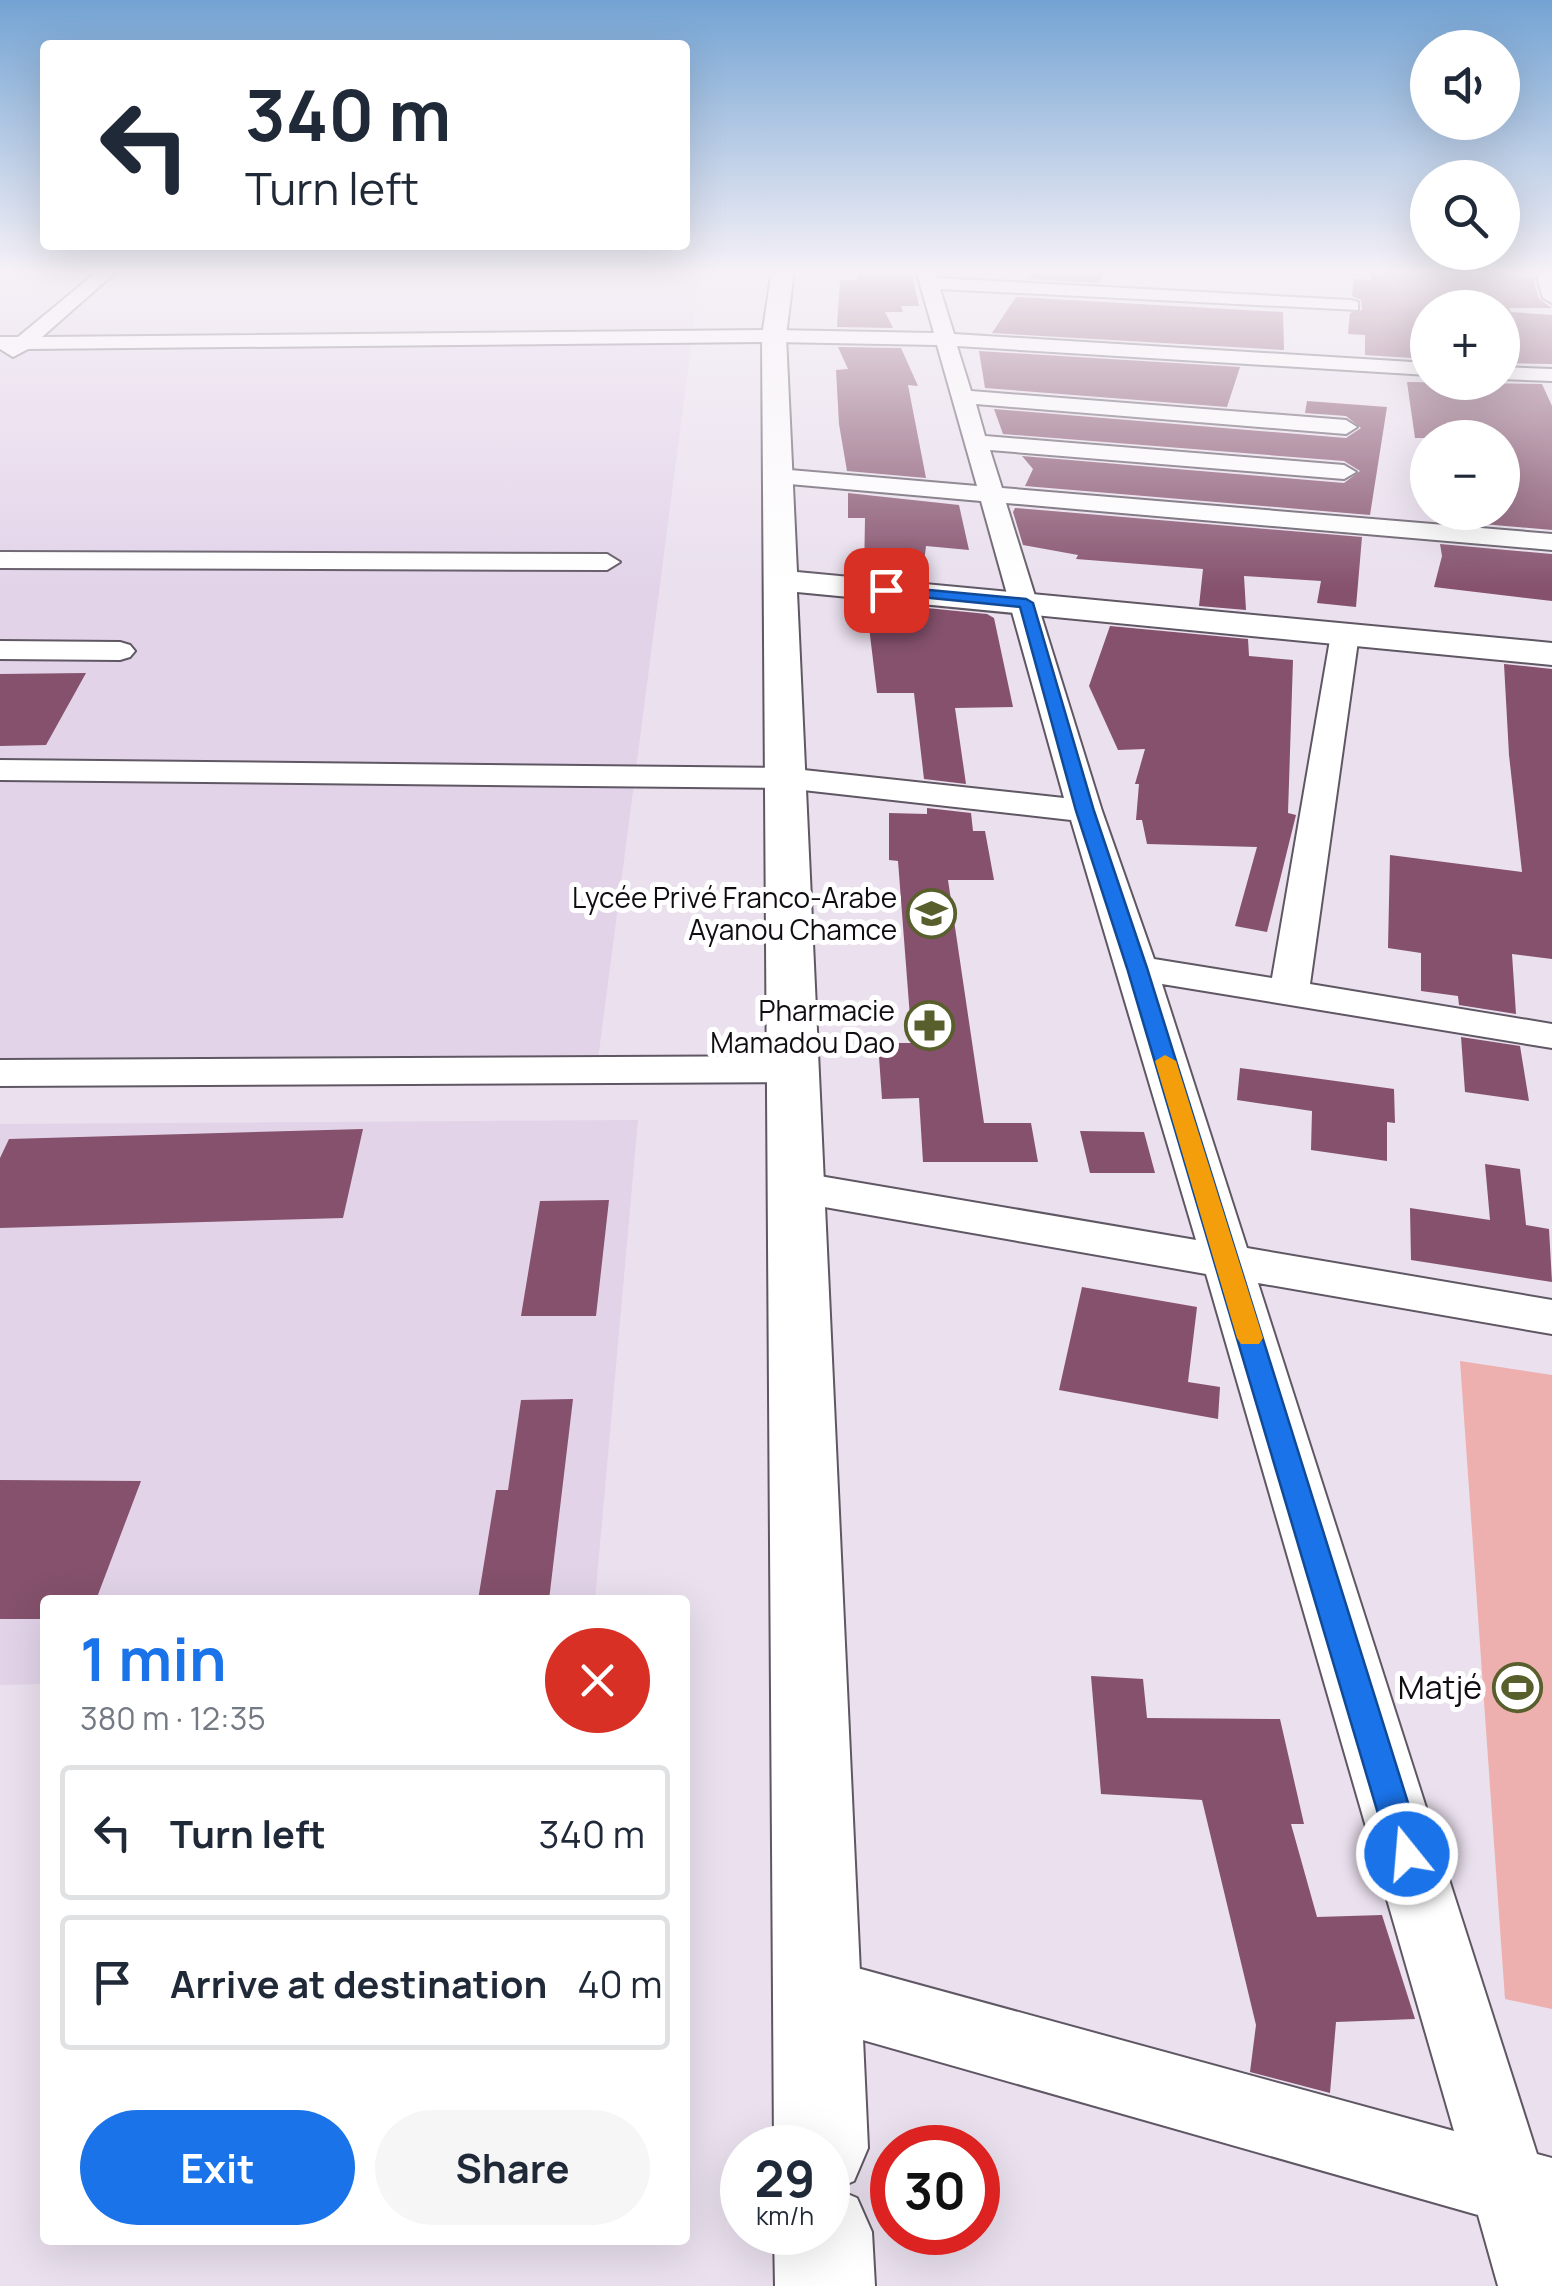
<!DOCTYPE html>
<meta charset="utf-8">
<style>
body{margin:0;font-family:Manrope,sans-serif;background:#f6f6f7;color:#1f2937;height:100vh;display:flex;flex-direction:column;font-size:38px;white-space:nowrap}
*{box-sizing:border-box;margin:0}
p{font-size:32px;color:#747a83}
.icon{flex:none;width:55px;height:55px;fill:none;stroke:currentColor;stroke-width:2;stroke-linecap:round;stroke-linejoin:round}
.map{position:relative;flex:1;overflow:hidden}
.sheet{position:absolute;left:40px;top:1595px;width:650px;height:650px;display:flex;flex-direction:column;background:#fff;border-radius:10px;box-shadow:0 10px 40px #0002}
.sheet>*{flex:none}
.top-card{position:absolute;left:40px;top:40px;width:650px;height:210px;border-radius:10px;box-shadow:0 10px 40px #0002;background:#fff;color:#1f2937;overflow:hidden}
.tools{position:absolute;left:1410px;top:30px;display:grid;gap:20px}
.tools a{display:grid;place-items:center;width:110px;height:110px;border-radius:50%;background:#fff;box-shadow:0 10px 40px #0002;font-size:50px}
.speed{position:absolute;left:720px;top:2125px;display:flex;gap:20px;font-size:50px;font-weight:700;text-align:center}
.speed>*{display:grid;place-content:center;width:130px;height:130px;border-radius:50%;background:#fff;box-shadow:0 10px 40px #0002;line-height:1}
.speed small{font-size:25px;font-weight:400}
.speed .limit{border:15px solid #d22;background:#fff;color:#111}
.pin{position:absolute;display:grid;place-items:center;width:85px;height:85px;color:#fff;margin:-42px;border-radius:20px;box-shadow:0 5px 15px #0006}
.me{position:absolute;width:110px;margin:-55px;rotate:343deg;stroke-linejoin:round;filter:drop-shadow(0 0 8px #0008)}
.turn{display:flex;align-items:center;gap:35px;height:210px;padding:0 40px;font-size:45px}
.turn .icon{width:130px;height:130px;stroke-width:2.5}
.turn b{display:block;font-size:70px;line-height:85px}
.round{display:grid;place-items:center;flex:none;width:105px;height:105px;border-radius:52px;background:#f6f6f7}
.headline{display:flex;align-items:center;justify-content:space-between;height:170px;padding:0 40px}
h1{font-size:60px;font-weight:700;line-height:75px;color:#1a73e8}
.cta{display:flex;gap:20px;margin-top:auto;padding:20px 40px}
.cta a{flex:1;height:115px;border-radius:60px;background:#1a73e8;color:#fff;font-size:40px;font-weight:700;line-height:115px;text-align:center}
.cta a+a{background:#f6f6f7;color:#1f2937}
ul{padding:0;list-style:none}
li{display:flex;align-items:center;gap:30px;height:135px;margin:0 20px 15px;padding:0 20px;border:5px solid #e0e1e3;border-radius:10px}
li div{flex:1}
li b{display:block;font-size:38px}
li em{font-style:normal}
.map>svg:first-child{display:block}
.built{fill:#e2d3e9}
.green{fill:#edb0ae}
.building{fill:#85516c}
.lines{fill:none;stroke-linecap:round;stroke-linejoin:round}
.minor-casing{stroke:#5f5763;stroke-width:4}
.tertiary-casing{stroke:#5f5763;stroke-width:4}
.minor{fill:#fff;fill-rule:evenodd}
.tertiary{fill:#fff;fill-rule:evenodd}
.route{fill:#1a73e8;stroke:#114b97;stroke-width:2.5}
.slow{fill:#f59e0b}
.labels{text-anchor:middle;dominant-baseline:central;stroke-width:10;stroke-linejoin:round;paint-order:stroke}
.poi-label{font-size:28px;fill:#110d12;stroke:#fff;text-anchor:end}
.near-poi-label{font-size:32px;fill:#110d12;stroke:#fff;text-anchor:end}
</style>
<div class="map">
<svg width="1552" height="2286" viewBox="0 0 1552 2286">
<rect width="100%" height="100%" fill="#eae0ee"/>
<!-- built -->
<path class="built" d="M0,270H701L597,1067L0,1073Z
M638,1120L595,1600H45V1684L0,1685V1124Z"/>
<!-- green -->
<path class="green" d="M1460,1361L1552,1375V2009L1505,1999Z"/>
<!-- building -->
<path class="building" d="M857,270H911L919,306H901L903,312H885L893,328L837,327L840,280H857Z
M1034,270H1106L1099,283L1028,279Z
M1370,270L1486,275V272L1533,278L1539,299L1552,308H1509L1511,312L1552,315V364L1502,363V311L1506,308H1428V359L1365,355V335L1348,334L1350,313L1362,310L1361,300L1352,296L1354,279L1371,280Z
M1016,297L1283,312L1284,350L992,333Z
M838,347L901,348L918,386L908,385L926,478L847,471L839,424L836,370L848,369Z
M979,351L1240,367L1227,407L985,388Z
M1407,382L1542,384L1552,406V530L1435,520L1433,512H1502V438H1415Z
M1307,401L1387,407L1370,515L1025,486L1033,469L1022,456L1344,483L1360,471L1344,461L1003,434L994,409L1346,438L1361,428L1346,416L1305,413Z
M848,493L959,505L969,550L926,546L922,580L864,575L865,518H848Z
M1015,508L1362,537L1356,607L1317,603L1321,581L1244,576L1246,610L1199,606L1203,569L1076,559L1078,555L1023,545L1013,512Z
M1440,544L1552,554V601L1434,587L1442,556Z
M866,602L987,614L994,618L1013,707L955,708L966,784L924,779L914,693H877Z
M1110,626L1248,639L1249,656L1293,660L1288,813L1296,815L1267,932L1235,926L1257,847L1147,844L1142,820H1136L1139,784H1135L1145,749L1118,750L1089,686Z
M1504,664L1552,669V959L1512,954L1516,1014L1459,1005L1458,996L1421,991V953L1388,948L1390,855L1522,872L1509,755Z
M86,673L46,745L0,746V674Z
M927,808L971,813L973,831H985L994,880H948L984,1123H1031L1038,1162H923L919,1098L882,1099L878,1043H912L898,861L889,860V813L927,814Z
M1461,1037L1520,1046L1529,1101L1465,1092Z
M1240,1068L1394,1089L1395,1123L1387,1122V1161L1311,1150L1312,1111L1237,1100Z
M363,1129L343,1218L0,1228V1158L9,1139Z
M1080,1131L1144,1132L1155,1173H1090Z
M1485,1164L1520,1169L1526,1225L1549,1229L1552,1282L1411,1260L1410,1208L1490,1220Z
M609,1200L596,1316H521L540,1201Z
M1082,1287L1197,1307L1188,1382L1220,1387L1218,1419L1059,1390Z
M573,1399L549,1600H478L496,1490H508L521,1400Z
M0,1480L141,1481L96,1600H45V1619H0Z
M1091,1676L1143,1679L1147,1718L1280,1719L1304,1824H1291L1317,1917L1382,1915L1415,2019L1336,2022L1330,2093L1250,2072L1256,2025L1202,1800L1101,1794Z"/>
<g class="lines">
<defs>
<path id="minor" d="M99,270H118L42,337L774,330L934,333L916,270H934L936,278L1351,300L1358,302V310L940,289L954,334L1428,363V375L957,346L971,391L1346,420L1357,427L1346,434L976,404L985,436L1344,465L1356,472L1344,479L990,450L1002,488L1552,534V550L1006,503L1102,811L1154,959L1272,978L1331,634L1335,628H1355L1359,634L1310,984L1552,1024V1048L1162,984L1247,1248L1552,1300V1334L1258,1283L1537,2154L1552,2158V2286H1498L1478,2215L817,2027L792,2017L781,1992L792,1967L817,1957L1454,2131L1206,1274L796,1202L780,1197L773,1187L780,1177L796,1172L1196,1240L1071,820L785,788L0,780V760L785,768L1064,798L981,501L778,483L766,476L778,469L977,486L937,345L774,342L28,349L13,357L0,349V337H18Z
M1535,270H1552V303L1543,298Z
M1502,367L1552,369V381L1502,379Z
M0,552L607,554L620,562L607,570L0,568Z
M0,641L120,642L130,645L135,651L130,657L120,660L0,659Z
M793,1056L808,1060L814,1069L808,1078L793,1082L0,1086V1060Z"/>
<path id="tertiary" d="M772,270H794L786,336L797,572L1552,643V665L797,592L868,2148L854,2181L836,2189L857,2198L872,2232L875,2286H775L774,2232H828V2148H774L762,336Z"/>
</defs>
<!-- minor casing -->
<use href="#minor" class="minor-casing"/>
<!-- tertiary casing -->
<use href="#tertiary" class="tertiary-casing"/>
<!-- minor -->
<use href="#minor" class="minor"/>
<!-- tertiary -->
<use href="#tertiary" class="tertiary"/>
</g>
<!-- sky -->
<linearGradient id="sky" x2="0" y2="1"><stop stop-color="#73a3d3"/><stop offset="0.46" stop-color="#f6f1f7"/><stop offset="1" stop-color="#f6f1f7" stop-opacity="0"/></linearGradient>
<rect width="1552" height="590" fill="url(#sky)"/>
<!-- route -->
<path class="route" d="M886,586L1026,599L1033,603L1094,811L1147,968L1424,1854L1419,1865L1407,1869L1395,1865L1390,1854L1127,968L1076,811L1020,607L881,593L879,590Z"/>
<!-- slow -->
<path class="slow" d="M1165,1055L1176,1061L1263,1338L1259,1344H1241L1237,1338L1155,1061Z"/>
<!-- icons -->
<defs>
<symbol id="school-ring" viewBox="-11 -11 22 22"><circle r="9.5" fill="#fff" stroke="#585f2d" stroke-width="1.5"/><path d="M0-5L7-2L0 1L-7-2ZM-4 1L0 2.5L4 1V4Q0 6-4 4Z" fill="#585f2d"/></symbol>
<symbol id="pharmacy-ring" viewBox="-11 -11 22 22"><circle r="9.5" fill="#fff" stroke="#585f2d" stroke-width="1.5"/><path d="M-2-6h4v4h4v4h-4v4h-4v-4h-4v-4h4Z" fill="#585f2d"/></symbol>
<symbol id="stadium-ring" viewBox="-11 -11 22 22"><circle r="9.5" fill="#fff" stroke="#585f2d" stroke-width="1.5"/><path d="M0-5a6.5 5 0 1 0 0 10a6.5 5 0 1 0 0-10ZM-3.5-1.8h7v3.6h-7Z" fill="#585f2d"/></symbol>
</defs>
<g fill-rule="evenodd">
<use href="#school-ring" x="904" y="886" width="55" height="55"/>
<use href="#pharmacy-ring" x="902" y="998" width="55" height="55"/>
<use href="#stadium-ring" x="1490" y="1660" width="55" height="55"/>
</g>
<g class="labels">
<!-- poi labels -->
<g class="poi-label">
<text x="897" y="897">Lycée Privé Franco-Arabe<tspan x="897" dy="32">Ayanou Chamce</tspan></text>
<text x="895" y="1010">Pharmacie<tspan x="895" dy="32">Mamadou Dao</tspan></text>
</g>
<!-- near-poi labels -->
<g class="near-poi-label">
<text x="1482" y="1687">Matjé</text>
</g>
</g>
</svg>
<div class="tools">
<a><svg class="icon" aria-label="sound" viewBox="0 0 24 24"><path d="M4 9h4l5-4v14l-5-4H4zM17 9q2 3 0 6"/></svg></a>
<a><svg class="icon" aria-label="search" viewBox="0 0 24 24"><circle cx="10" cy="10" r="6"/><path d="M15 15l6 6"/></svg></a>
<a>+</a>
<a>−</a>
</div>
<div class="speed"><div>29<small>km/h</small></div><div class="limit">30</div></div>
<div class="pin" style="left:886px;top:590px;background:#d93025"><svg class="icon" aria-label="arrive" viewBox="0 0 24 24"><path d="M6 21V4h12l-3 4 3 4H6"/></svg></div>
<svg class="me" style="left:1407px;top:1854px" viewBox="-20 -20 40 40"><circle r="17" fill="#1a73e8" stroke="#fff" stroke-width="3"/><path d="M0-11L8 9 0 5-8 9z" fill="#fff"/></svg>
<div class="top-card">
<div class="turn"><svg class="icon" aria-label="left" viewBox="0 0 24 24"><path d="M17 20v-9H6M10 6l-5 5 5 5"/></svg><div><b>340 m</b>Turn left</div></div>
</div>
<section class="sheet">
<div class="headline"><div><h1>1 min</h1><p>380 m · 12:35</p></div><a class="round" style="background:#d93025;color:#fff"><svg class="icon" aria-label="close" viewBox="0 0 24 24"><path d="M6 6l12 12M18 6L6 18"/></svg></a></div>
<ul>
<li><svg class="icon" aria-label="left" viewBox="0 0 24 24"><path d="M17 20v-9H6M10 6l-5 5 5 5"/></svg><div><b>Turn left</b></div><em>340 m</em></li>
<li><svg class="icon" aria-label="arrive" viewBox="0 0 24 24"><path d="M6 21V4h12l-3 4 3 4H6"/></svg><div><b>Arrive at destination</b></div><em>40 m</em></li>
</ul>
<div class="cta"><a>Exit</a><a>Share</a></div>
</section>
</div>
